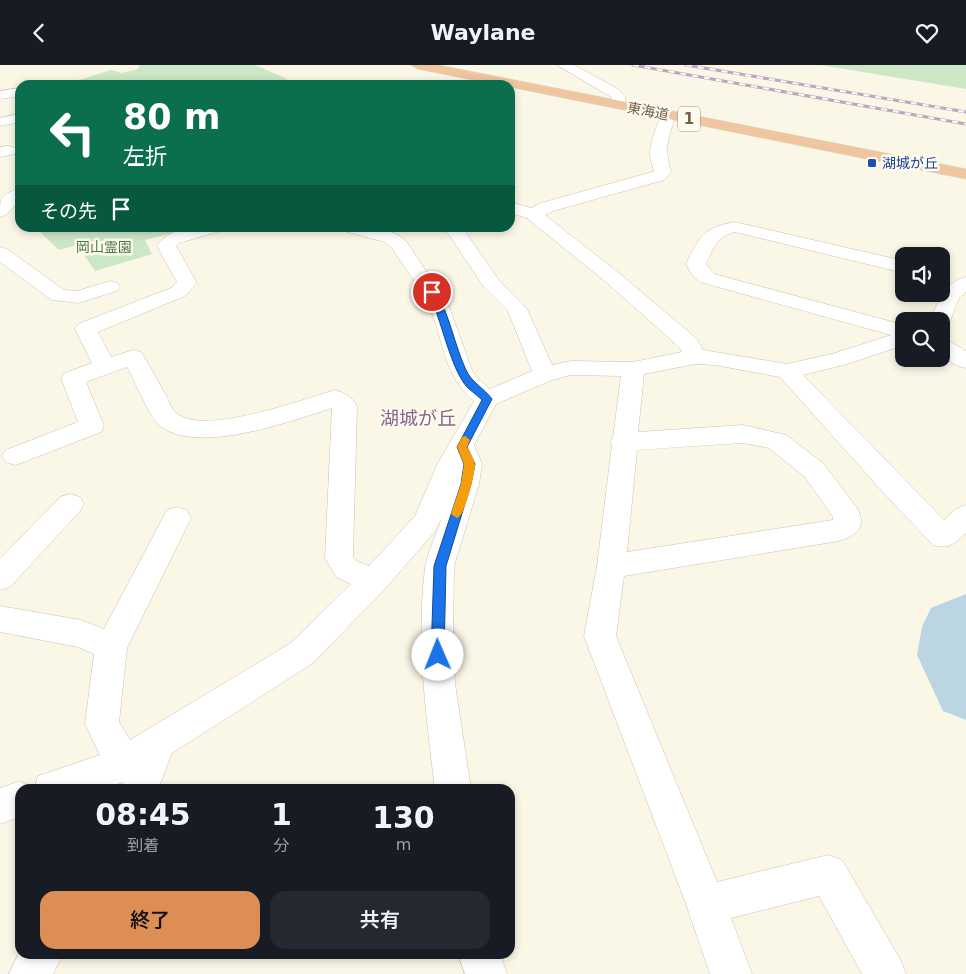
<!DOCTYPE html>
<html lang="ja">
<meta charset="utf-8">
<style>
body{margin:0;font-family:"DejaVu Sans","Noto Sans JP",sans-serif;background:#242831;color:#f1f3f6;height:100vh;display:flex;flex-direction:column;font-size:19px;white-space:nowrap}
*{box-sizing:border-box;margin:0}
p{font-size:16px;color:#9ea1a6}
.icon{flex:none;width:28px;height:28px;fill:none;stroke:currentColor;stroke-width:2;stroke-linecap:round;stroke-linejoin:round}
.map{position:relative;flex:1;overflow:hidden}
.details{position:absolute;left:15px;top:719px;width:500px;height:175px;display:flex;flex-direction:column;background:#171b24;border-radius:15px;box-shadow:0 2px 8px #0003}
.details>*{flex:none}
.banner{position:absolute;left:15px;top:15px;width:500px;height:152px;border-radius:15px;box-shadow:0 2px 8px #0003;background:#0b6e4f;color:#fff;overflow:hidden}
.controls{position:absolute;left:895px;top:182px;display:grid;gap:10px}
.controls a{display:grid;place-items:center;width:55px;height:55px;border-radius:10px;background:#171b24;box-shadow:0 2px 8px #0003;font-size:25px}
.pin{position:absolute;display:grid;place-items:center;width:42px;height:42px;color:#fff;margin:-21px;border:2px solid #fff;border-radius:50%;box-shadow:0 1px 5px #0007}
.me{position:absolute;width:55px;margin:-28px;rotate:359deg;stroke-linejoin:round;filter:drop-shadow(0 0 4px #0008)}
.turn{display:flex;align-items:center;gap:18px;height:105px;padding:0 25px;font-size:22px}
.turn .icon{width:65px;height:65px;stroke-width:2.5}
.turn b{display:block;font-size:35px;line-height:42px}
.then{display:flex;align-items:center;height:48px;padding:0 25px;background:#0003;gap:10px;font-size:19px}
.eta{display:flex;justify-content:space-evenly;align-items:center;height:85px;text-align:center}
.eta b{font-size:30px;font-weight:600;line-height:35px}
.action{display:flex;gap:10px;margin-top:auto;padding:10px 25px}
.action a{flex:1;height:58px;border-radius:15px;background:#dc8e54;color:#111;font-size:20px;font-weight:600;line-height:58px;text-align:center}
.action a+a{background:#242831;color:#f1f3f6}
header{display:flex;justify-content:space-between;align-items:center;height:65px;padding:0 25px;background:#171b24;font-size:22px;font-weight:600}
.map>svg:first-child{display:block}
.green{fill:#cce7c5}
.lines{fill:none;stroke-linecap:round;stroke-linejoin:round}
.river{fill:#bcd5e3;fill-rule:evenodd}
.minor-casing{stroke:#ccc1ad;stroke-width:1}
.highway-casing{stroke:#dad6d1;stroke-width:1}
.minor{fill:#fff;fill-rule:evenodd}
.highway{fill:#f0c6a1;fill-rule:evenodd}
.rail-casing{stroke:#bca5c3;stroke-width:3}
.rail{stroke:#fefaec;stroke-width:2;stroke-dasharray:6;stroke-linecap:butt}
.route{fill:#1a73e8;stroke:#114b97}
.slow{fill:#f59e0b}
.transit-dot{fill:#1a4fb4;stroke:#fefaec;stroke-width:2}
.labels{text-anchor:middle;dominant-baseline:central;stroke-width:5;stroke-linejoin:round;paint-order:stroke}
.far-street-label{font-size:14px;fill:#72624d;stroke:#fefaec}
.far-transit-label{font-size:14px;fill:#164399;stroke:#fefaec;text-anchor:start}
.far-park-label{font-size:14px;fill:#4d7c48;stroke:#fefaec}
.shield{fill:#fefaec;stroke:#9c907d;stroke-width:1}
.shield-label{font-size:15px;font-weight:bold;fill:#72624d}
.quarter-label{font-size:19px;fill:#89658e;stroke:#fefaec}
</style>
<header><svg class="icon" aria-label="back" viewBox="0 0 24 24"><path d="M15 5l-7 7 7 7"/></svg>Waylane<svg class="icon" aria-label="heart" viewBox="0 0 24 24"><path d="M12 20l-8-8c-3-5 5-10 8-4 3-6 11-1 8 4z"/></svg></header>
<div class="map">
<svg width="966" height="909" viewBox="0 0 966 909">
<rect width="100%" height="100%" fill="#fbf7e6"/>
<!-- green -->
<path class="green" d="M140,0H255L287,14L286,15L289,18L283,20H82L79,15L111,5L122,8L138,4Z
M821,0H966V24Z
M36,163H192L145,175L152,189L95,206L77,180L59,185Z"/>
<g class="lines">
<!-- river -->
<path class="river" d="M966,529V655L943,646L917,590L922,562L931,543Z"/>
<defs>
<path id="minor" d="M557,0H574L618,24L625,31L626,40L624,43H614L611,32L608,30Z
M20,23V31L0,34V26Z
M669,46L674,47L676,50C668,73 664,83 671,107L664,115L553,146L545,150L620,209L697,274L703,285L787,299L832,289L891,270L700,217L692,210L686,199C699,172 704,162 735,157L904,196V208L735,167C717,171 713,184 706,199L714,209L904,260V280L844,300L803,310L944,455L956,444L966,440V468C955,478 949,485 933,480L881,425L780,312L715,300L695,299L644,309L638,367L743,360L786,370L823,398L857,443C867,462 857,470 839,476L624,511L616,571L717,817L828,790L842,795L900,894L906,909H862L819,831L731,853L752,909H710L686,839L584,571L597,501L612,380L610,377L613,373L621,311L571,310L552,315L496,339L474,380L482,399L479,419L454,501L453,576L455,619L471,724H435C426,650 416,577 425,503C428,486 437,468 442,452L436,465L384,525L313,598L172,688L158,724H120L123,717L103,724H20V752L0,759V723L20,716L34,723L38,711L100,690L85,659L94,589L78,582L0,567V541L81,555L104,564L167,445L177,442L187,445L191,453L127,583L119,657L130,675L291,578L351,519L336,512L325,493L332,343C291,356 194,392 158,359C150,352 134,314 127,302L86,317L104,361L101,367L24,397L15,400L6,397L2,391L6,385L78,357L61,313L65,308L92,298L75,264L78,259L171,223L177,217L157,181C171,160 200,162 223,162L220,166L179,178L176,181L197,218L185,231L98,267L111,292L133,285L141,287C150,301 158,316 166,331C169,335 171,344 175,347C201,373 303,334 335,325C345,328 352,332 357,341L353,491L356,496L369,501L415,451L437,400L474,336C441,308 445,275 428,239C419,220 403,201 392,183L385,177L344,166L341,162C363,162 389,160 406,176L448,239L472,305L478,314L490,324L532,306L508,246L484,222L444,162H462L498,214L527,244L552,300L571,296L633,297L682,287L679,282L606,217L527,153L510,148V137L531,143L541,138L652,107L654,106C653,101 650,95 650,90C650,76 657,58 664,47ZM743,378L769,383L805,412L833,452V455L627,487L637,385Z
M20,49V57L0,61V53Z
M9,81L15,83L17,86L15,89L0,92V82Z
M20,124C20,134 12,149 0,152C0,132 0,129 20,124Z
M0,182L7,184L64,225L77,226L110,216L117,218L120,222L117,226L78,238L52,235L0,197Z
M966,212V227L959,233L949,259L941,262V256H929C939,239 942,218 966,212Z
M941,274L949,276L966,286V303L958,301L941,291Z
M70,429L80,432L84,439L80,446L10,522L0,525V494L60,432Z
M20,886V889H63L53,909H9Z
M458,889H500L507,909H465Z"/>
<path id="highway" d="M411,0H438L966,104V114L510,22V20H498L418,4Z"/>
</defs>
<!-- minor casing -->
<use href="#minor" class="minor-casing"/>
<!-- highway casing -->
<use href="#highway" class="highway-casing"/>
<!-- minor -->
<use href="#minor" class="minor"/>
<!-- highway -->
<use href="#highway" class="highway"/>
<defs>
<path id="rail" d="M633,0L966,59
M686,0L966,47"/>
</defs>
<!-- rail casing -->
<use href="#rail" class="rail-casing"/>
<!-- rail -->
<use href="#rail" class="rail"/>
</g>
<!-- route -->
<path class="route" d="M429,225H435C450,250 454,279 466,305C472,318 484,323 492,334L467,382L475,399L471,419L446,501L444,590L442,594L438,596L433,594L431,590L434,501L461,419L464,399L457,382L482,335C477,330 471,326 467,322C450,303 441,252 428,227Z"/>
<!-- slow -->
<path class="slow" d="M465,371L470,375L467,382C470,387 475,395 475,401C474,411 465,451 457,453L451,449L461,419L464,399L457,382L462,372Z"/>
<!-- markers -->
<rect class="transit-dot" x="867" y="93" width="10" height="10" rx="2.5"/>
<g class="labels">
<!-- far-street labels -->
<g class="far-street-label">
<text transform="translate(648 46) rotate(11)">東海道</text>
</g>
<!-- far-transit labels -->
<g class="far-transit-label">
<text x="882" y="98">湖城が丘</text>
</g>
<!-- far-park labels -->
<g class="far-park-label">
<text x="104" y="182">岡山霊園</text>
</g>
<!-- shield labels -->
<rect class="shield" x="678" y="41.5" width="22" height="25" rx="4"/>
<g class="shield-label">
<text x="689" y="54">1</text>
</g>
<!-- quarter labels -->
<g class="quarter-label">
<text x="418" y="353">湖城が丘</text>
</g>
</g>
</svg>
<div class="controls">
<a><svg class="icon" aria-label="sound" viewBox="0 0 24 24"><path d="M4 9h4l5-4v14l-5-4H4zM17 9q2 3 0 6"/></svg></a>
<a><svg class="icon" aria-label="search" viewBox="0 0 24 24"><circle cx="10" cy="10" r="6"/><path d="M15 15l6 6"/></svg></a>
</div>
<div class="pin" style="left:432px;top:227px;background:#d93025"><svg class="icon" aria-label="arrive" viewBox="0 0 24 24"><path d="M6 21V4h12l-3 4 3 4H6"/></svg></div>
<svg class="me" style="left:438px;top:590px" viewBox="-20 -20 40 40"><circle r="19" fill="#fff"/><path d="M0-13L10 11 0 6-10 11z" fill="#1a73e8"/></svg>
<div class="banner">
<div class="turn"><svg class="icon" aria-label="left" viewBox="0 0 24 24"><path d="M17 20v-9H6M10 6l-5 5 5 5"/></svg><div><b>80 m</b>左折</div></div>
<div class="then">その先<svg class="icon" aria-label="arrive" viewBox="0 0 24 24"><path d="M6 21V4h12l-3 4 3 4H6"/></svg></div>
</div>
<section class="details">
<div class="eta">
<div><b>08:45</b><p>到着</p></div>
<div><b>1</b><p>分</p></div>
<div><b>130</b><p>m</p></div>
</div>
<div class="action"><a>終了</a><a>共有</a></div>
</section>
</div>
